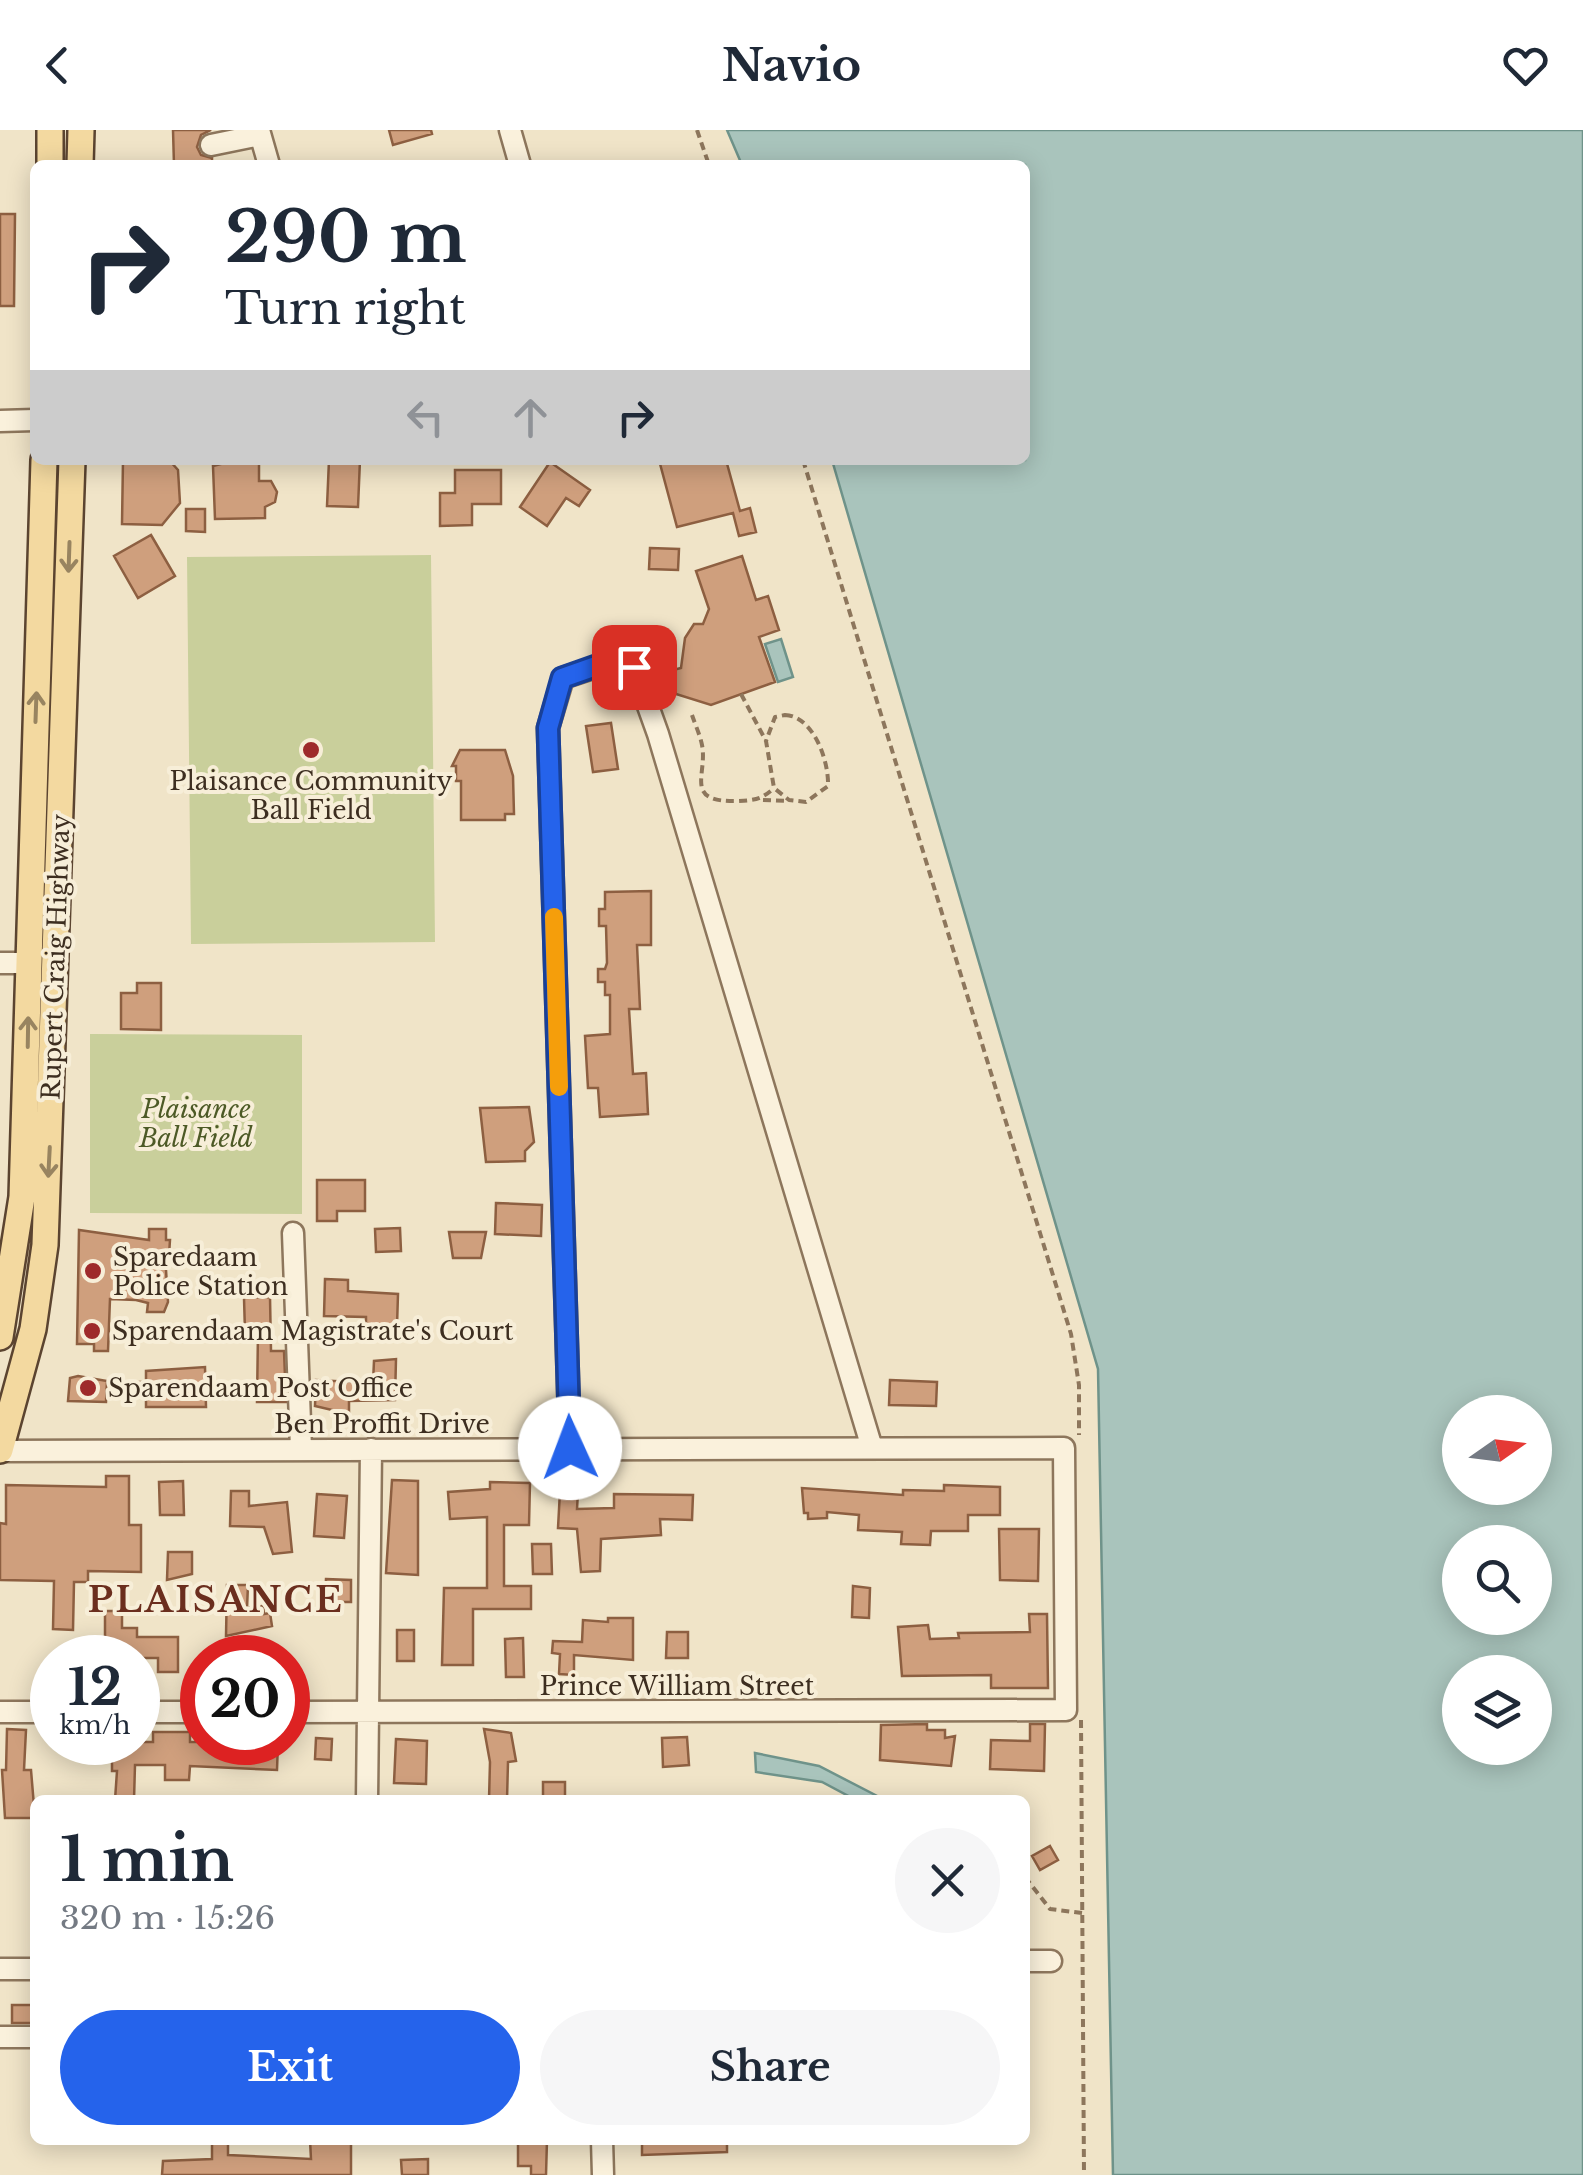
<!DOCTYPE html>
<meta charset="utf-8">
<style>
body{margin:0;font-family:"Libre Baskerville",serif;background:#f6f6f7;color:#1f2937;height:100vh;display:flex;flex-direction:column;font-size:38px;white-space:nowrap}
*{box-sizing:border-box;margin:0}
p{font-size:32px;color:#747a83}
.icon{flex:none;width:55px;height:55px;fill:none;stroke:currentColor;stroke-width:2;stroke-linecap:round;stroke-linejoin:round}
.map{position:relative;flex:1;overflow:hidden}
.drawer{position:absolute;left:30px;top:1665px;width:1000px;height:350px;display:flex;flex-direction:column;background:#fff;border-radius:15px;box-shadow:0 5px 25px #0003}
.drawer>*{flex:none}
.guide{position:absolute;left:30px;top:30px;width:1000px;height:305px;border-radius:15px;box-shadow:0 5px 25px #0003;background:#fff;color:#1f2937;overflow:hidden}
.needle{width:65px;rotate:76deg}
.fabs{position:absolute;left:1442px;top:1265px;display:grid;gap:20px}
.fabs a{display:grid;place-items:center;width:110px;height:110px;border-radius:50%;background:#fff;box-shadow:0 5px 25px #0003;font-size:50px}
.speed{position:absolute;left:30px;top:1505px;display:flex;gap:20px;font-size:50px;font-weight:700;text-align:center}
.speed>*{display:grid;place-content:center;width:130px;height:130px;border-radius:50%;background:#fff;box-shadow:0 5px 25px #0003;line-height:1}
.speed small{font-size:25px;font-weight:400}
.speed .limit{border:15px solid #d22;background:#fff;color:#111}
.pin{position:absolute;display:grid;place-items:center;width:85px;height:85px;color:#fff;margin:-42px;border-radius:20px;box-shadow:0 5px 15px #0006}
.me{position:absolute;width:110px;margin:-55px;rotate:358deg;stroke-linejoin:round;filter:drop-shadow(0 0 8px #0008)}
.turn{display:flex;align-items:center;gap:35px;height:210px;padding:0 30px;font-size:45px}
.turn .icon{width:130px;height:130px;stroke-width:2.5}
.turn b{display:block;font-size:70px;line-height:85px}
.lanes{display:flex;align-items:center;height:95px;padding:0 30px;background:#0003;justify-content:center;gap:50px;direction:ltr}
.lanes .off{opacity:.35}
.round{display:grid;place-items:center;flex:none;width:105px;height:105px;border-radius:52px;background:#f6f6f7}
.headline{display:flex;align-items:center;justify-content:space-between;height:170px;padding:0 30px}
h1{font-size:60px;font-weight:700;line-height:75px}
.cta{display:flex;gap:20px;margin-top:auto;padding:20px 30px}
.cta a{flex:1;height:115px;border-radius:60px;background:#2563eb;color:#fff;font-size:40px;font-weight:700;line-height:115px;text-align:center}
.cta a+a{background:#f6f6f7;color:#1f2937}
header{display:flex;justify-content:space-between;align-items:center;height:130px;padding:0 30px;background:#fff;font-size:45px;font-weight:700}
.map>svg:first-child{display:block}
.green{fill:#c9cf9b}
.water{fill:#a9c4bc;stroke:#6f938a;stroke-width:2.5;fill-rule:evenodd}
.building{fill:#cf9f7d;stroke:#8d5f41;stroke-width:2.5}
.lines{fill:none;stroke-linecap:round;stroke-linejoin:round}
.minor-casing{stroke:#8d765c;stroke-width:25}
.major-casing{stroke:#5b4430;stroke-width:30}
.path{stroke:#8d765c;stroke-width:4;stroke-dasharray:8 5;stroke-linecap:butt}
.minor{stroke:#faf1dc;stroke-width:20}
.major{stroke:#f3d9a0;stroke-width:25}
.oneway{stroke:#988460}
.route-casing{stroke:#184099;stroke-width:25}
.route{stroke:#2563eb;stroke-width:18}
.slow{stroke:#f59e0b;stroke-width:18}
.poi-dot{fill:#9e2a2b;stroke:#f7eed8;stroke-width:4}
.labels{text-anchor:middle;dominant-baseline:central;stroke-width:8;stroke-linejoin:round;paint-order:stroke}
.poi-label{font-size:25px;fill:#3d2e20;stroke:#f7eed8;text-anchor:start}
.street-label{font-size:25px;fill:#3d2e20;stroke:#f7eed8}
.park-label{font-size:25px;font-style:italic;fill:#4d5a26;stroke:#f7eed8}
.district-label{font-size:35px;font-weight:bold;letter-spacing:2.5px;fill:#6b2e1e;stroke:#f7eed8}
</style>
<header><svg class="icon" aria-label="back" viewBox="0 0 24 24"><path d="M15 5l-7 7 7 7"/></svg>Navio<svg class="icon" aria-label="heart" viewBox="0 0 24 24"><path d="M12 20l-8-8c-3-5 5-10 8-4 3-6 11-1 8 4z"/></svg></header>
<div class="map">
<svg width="1583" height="2045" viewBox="0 0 1583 2045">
<rect width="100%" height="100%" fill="#f0e4c8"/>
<!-- green -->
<path class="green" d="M431,425L435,812L191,814L187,427Z
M90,904L302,905V1084L90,1083Z"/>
<!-- water -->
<path class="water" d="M727,0H1583V2045H1113L1098,1239L832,330H1025V35H742ZM1535,1282V1358H1460V1282ZM1535,1412V1488H1460V1412ZM1535,1542V1618H1460V1542Z
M781,509L793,547L778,552L765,514Z
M755,1623L819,1636L885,1670H856L822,1652L756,1642Z"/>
<!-- building -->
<path class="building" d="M173,0H211L201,5L197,17L201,25L212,28V35H174Z
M389,0H431L432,4L393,15Z
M0,84H15L14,176H0Z
M123,330H169L178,340L180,373L162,395L122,394Z
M236,330L259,334V351H271L277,362L275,372L265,377V388L215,389L213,336Z
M329,330H360L358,377L327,376Z
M659,330H726L740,381L750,378L756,402L739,406L733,383L677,397Z
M550,332L590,360L579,376L566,368L547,396L520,377Z
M455,340H501V374H472V395L440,396V363H455Z
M186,379H205V402L186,401Z
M151,405L175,446L138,468L114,426Z
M650,418L679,419L678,440L649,439Z
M742,426L756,470L768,466L779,500L759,507L775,552L711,575L676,564L669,541L681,538L685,508L694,494H703L709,479L696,441Z
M611,593L618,639L593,642L586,596Z
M460,620H505L513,646L514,684H505V690H461V651H456V636H452Z
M651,761V815H637L640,879H629L633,944L646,943L648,984L600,987L598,958H588L585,906L610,904V865H605V852H598V839H605L607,833L606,796H599V779H605V762Z
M137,853H161V900L121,899V863H137Z
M529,977L534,1012L525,1021V1031L486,1032L480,978Z
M317,1050H365V1081H337V1091H317Z
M496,1073L542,1075L541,1106L495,1104Z
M400,1098L401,1121L376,1122L375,1099Z
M149,1099H166V1110H170L169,1125L165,1124L168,1172L164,1182H147L148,1173L136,1170L110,1169L108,1221H94V1214H77L79,1100L149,1110Z
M449,1102H486L481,1128H453Z
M325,1149L348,1150V1161L398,1164L397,1196L366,1194V1187L324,1186Z
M270,1167L271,1221H284L286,1272H257L258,1202H245L244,1168Z
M396,1229L395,1270L349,1271V1284L315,1276L316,1250L373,1253L374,1231Z
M205,1237L206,1277H146V1266L137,1267V1252H146V1241Z
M78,1246L107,1251L106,1272L68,1271L70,1248Z
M890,1250L937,1252L936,1276L889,1275Z
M106,1346H129V1395H141V1442L88,1441V1452H74L73,1500L53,1499L54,1451L0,1450V1393L6,1394V1355L106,1357Z
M392,1350L418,1351V1445L386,1443Z
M183,1351L184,1385H160L159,1352Z
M490,1352L530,1353L529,1395H504V1456H531V1479H473V1535H442L444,1458H487V1387L450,1389L448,1362L490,1359Z
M944,1355L1000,1357V1385H968V1401H931L930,1415L901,1414L902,1402L858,1400L859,1385L827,1382V1388L808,1389V1383H804L802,1358L903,1365V1360L944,1361Z
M231,1361H249V1376L287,1372L292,1422L273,1424L264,1397L230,1396Z
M560,1361L578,1362L577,1379L614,1378V1364L693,1365L692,1390L660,1389L661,1405L601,1409L600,1441L581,1442L577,1399L558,1398Z
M317,1364L347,1366L344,1408L314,1406Z
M999,1399H1039L1038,1451L1000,1450Z
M532,1414H551L552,1444H533Z
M168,1422H192V1444L167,1450Z
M326,1449L351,1450V1472H325Z
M227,1455H248L247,1478L263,1476L264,1484L270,1483L272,1496L226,1506Z
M853,1456L870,1458L869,1488L852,1487Z
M105,1481H122V1498H137V1507H178V1542H158V1528H105Z
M1029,1484H1047L1048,1558H991V1545L902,1546L898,1497L928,1495L930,1509L959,1508L958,1503L1030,1502Z
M608,1488H633V1530L574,1525V1545L559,1544L560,1524L552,1523L553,1511L582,1512L583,1490L608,1492Z
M397,1500H414V1531H397Z
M667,1502H688V1528H666Z
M523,1508L524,1547H506L505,1509Z
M927,1594V1600H945V1608L955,1606L951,1636L880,1630L881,1595Z
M1030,1594H1045L1044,1641L990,1639L991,1610L1030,1611Z
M7,1599L26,1600L24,1640H31L35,1688H5L2,1640H6Z
M484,1599L511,1603L516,1631L508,1632L507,1670H489L490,1632Z
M153,1602H190V1612H278L277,1640L190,1636L189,1650H165V1635H135L134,1670H115L117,1641H112V1612H153Z
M687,1607L689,1635L663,1637L662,1608Z
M316,1608L332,1609L331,1630L315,1629Z
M396,1609L427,1611L426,1654L394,1653Z
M543,1652H565V1670H543Z
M1050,1716L1058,1730L1040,1740L1032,1726Z
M12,1875H35V1893H12Z
M212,2010H228V2025L311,2029L310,2010H351V2045H162L163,2031L212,2029Z
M518,2010H547L546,2045H531V2036H518Z
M642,2010H727V2022L642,2025Z
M428,2029V2045H402L401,2030Z"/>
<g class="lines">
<defs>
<path id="minor" d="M259,0L269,35
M510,0L520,35
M211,15L260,5
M0,291L35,290
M0,833H28
M293,1103L301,1319
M570,1318L548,598L563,548L596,537H634L658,604L872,1318
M0,1321L1064,1318L1066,1580L288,1582
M0,1582H52
M138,1582H202
M367,1670L371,1319
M1025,1831H1051
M0,1839H35
M0,1907H35
M602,2010L603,2045"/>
<path id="major" d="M50,35V0
M80,35L81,0
M0,1207L22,1067L44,330
M0,1320L33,1199L45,1115L72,330"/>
</defs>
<!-- minor casing -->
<use href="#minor" class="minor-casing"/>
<!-- major casing -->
<use href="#major" class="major-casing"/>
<!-- path -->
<path class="path" d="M697,0L709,35
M803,330L1071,1204L1079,1255V1305
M741,564L766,611
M692,585C695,594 700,605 702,615C708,645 682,673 739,671C756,670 762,669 774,658
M785,585C813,586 829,630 828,656L806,672L789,670L774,658L766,611L775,587Z
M763,670L788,671
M1081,1590L1084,2045
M1025,1747L1050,1779L1082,1783"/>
<!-- minor -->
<use href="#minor" class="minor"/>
<!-- major -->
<use href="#major" class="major"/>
</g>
<!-- one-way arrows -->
<defs><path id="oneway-shaft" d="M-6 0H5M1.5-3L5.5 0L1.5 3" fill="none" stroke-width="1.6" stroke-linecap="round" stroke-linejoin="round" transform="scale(2.5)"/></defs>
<g class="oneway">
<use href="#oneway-shaft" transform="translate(69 427) rotate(92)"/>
<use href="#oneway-shaft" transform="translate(36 577) rotate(-88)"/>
<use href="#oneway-shaft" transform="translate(28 902) rotate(-89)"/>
<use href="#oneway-shaft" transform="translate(49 1032) rotate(93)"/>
</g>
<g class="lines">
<defs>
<path id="route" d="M570,1318L548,598L562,548L596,536L634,537"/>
</defs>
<!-- route casing -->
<use href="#route" class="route-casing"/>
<!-- route -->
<use href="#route" class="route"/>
<!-- slow -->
<path class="slow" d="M554,787L559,957"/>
</g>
<!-- markers -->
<g class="poi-dot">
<circle cx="311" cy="620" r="10"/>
<circle cx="93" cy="1141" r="10"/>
<circle cx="92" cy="1201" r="10"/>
<circle cx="88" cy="1258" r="10"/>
</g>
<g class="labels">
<!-- poi labels -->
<g class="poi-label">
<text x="311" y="651" text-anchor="middle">Plaisance Community<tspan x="311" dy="29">Ball Field</tspan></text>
<text x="113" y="1127">Sparedaam<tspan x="113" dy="29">Police Station</tspan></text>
<text x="112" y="1201">Sparendaam Magistrate's Court</text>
<text x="108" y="1258">Sparendaam Post Office</text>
</g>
<!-- street labels -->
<g class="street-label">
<text transform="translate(56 827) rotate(-88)">Rupert Craig Highway</text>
<text x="382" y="1294">Ben Proffit Drive</text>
<text x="677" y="1556">Prince William Street</text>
</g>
<!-- park labels -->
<g class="park-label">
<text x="196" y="979">Plaisance<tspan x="196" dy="29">Ball Field</tspan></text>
</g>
<!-- district labels -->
<g class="district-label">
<text x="216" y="1469">PLAISANCE</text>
</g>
</g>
</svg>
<div class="fabs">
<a><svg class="needle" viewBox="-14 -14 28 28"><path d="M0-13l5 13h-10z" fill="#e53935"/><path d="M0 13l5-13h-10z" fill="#747a83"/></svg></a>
<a><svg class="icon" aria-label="search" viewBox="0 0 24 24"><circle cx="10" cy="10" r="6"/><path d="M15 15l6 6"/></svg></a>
<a><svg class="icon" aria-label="layers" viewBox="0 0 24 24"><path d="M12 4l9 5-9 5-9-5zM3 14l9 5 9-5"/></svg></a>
</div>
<div class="speed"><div>12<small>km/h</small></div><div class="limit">20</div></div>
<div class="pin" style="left:634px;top:537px;background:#d93025"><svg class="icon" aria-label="arrive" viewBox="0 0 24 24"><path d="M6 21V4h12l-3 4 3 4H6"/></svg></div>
<svg class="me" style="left:570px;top:1318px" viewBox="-20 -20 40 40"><circle r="19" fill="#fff"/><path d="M0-13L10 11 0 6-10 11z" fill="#2563eb"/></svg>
<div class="guide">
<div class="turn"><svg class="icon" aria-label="right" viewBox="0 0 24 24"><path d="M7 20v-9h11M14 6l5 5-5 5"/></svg><div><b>290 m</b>Turn right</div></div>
<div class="lanes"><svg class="icon off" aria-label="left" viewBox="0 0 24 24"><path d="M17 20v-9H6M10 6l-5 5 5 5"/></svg><svg class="icon off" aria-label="ahead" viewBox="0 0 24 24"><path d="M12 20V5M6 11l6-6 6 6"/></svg><svg class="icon" aria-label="right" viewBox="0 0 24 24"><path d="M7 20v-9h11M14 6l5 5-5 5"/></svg></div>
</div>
<section class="drawer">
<div class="headline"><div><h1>1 min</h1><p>320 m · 15:26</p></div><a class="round"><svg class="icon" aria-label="close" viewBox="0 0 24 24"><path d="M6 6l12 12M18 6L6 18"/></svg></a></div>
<div class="cta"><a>Exit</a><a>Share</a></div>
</section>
</div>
